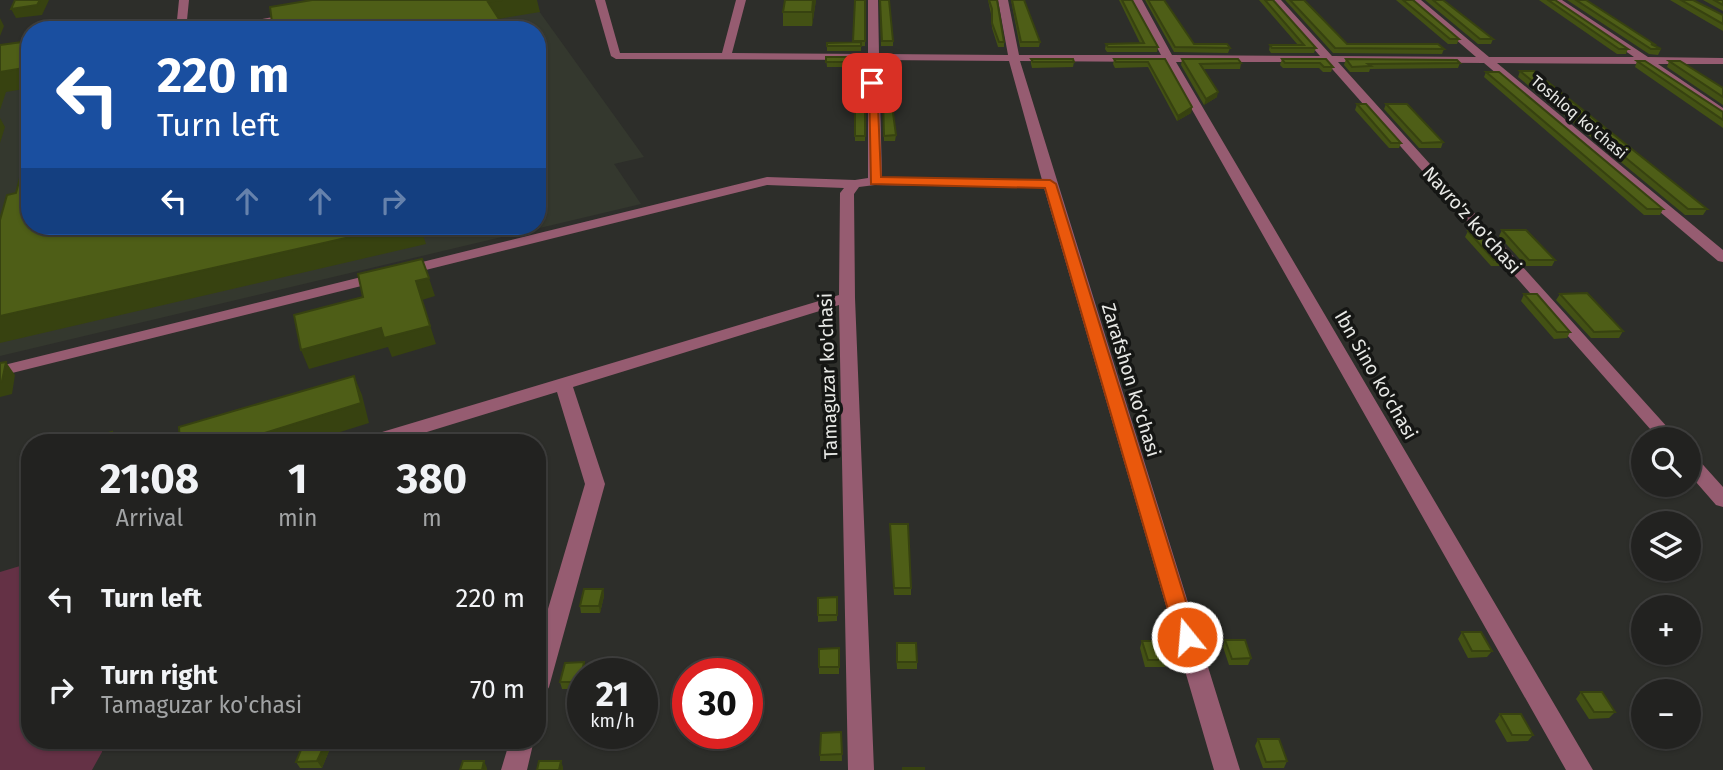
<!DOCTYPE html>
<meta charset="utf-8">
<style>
body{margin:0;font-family:"Fira Sans",sans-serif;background:#2a2a29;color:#f1f3f6;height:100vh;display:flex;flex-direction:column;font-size:26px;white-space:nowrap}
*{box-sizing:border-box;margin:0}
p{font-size:23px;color:#a2a4a5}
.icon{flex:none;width:38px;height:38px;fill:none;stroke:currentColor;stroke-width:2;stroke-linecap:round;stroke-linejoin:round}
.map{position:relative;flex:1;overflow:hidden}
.sheet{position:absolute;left:21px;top:434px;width:525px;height:315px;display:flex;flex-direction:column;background:#222220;border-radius:28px;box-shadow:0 2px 5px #0004,0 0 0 2px #3f3f3e}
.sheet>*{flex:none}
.top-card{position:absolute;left:21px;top:21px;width:525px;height:214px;border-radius:28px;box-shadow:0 2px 5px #0004,0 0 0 2px #3f3f3e;background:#1a4fa0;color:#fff;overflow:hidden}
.tools{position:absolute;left:1631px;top:427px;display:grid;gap:14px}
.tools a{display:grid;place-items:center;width:70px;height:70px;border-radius:50%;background:#222220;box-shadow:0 2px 5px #0004,0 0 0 2px #3f3f3e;font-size:35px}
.speed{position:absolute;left:567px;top:658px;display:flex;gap:14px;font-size:35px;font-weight:700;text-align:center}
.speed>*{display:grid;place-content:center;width:91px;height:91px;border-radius:50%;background:#222220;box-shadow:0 2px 5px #0004,0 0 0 2px #3f3f3e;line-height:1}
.speed small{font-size:18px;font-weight:400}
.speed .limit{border:10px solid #d22;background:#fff;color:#111}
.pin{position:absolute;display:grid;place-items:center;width:60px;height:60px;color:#fff;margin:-30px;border-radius:14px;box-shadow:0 4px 10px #0006}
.me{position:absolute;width:77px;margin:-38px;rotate:343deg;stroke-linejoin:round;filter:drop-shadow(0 0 5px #0008)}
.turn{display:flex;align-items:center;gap:24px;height:147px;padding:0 21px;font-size:32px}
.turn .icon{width:91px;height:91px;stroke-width:2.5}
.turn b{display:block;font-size:49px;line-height:60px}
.lanes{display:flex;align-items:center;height:66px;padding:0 21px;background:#0003;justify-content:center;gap:35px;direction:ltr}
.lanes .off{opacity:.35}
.eta{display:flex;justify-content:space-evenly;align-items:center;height:119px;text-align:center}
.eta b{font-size:42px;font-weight:700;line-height:49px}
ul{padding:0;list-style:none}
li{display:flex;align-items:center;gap:21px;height:91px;padding:0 21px}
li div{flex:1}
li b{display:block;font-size:26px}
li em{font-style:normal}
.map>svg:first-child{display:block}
.built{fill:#34382e}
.green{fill:#643145}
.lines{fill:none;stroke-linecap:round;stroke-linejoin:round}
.street{fill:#965c71;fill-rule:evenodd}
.wall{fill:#435114}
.shaded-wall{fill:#374210}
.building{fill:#4e5e17;stroke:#374210;stroke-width:2}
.route{fill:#ea580c;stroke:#983908;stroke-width:2}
.labels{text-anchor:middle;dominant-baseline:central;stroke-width:7;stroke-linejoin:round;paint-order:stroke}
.far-street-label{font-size:16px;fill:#e8e9e6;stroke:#151614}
.street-label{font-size:19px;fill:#e8e9e6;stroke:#151614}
</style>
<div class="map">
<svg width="1723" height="770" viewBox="0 0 1723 770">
<rect width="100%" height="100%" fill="#2d2e2a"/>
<!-- built -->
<path class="built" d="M416,0H531L644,157L614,164L641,204L0,356V63L30,59V226H537V30H221Z"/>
<!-- green -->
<path class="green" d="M30,563V740H103L102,752L92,770H0V572Z"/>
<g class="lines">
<!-- street -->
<path class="street" d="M179,0H189L186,30H176Z
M595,0H605L620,53H722L736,0H746L732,53L868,54V0H878L879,54L1008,55L998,0H1008L1019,55H1161L1132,0H1142L1172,55L1320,56L1271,0H1281L1332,56L1476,57L1410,0H1421L1489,57H1634L1551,0H1562L1648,57L1723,58V64H1658L1723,108V117L1643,64L1497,63L1723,250V262L1718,261L1484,63L1338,62L1678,439H1659L1326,62H1176L1593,770H1566L1165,62L1020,61L1240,770H1214L1044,188L875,185L859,187L854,194L855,298L874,770H848L839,305L573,387L605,484L549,687L545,694L537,697V646L585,484L557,392L391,443H360L362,438L839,295L840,193L844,188L767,185L0,376V366L767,177L855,180L868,178V60L616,59L611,56ZM879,60L1009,61L1042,180L882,177Z
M295,13L298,14V18L227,30H201Z
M1689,455L1696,457L1723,487V507L1716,505L1689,474Z
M510,740H534L527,770H501Z"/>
</g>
<!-- wall -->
<path class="wall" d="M816,0L812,26H783V12Z
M855,0H865V46H861V51H827V43L853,42Z
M880,0L893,41V46H881Z
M988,0H997L1004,42V47H998L992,28L991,14Z
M1011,0H1024L1040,42L1039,47H1020Z
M1119,0H1132L1158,47L1157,52H1107L1105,49L1106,44L1140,43Z
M1145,0H1164L1194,44L1230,48L1228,53L1174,52Z
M1259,0H1273L1316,48L1314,53H1271L1269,50L1270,45H1298Z
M1285,0H1304L1347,44L1444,49L1442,54L1333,53Z
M1396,0H1413L1459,39L1457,44H1448Z
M1425,0H1443L1493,39L1491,44H1478Z
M1539,0H1555L1628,49L1626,54H1617Z
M1567,0H1586L1654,44V45L1661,49L1658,55L1649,54Z
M1670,0H1693L1723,15V31Z
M1703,0H1723V11Z
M826,57H862V67H827Z
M1031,59L1074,62L1073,67L1032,68L1031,64Z
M1114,59H1165L1192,107L1191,113L1177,121L1148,67L1115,68L1113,64Z
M1182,59L1241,63L1240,69H1204L1217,97L1204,105L1181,65Z
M1282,59H1326L1333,67L1331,72H1323L1319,68H1283L1280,65Z
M1346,59L1460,63L1458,68L1370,69L1369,72H1350L1344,65Z
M1637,61L1723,112V128L1635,67Z
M1669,61L1723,88V105L1667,67Z
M1520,71L1707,209L1703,215H1685L1518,77Z
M1486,72L1663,209L1660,215H1644L1484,77Z
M855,98H865V141H855Z
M883,98L896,135L895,141H884Z
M1357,104L1401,143L1399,148H1389L1355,110Z
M1386,104L1443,142L1441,148H1419L1384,109Z
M1502,230L1555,260L1552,266H1526L1499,236Z
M1468,231L1506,260L1503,266H1491L1465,237Z
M1524,294L1570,332L1567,338L1554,339L1521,301Z
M1560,294L1623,331L1619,338H1591L1556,300Z
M890,524L911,588V595H894Z
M603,589L604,596L600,613H581L580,606Z
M837,597V621L818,622V615Z
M1462,632L1492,651L1487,657L1468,658L1458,639Z
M1225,640L1251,658L1248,665H1229L1223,647Z
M1142,641L1167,660L1165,667H1145L1140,648Z
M839,648V674H819V667Z
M896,650L917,662V669H897Z
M586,669L582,689H562L560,682Z
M1581,692L1615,712L1609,718L1589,719L1576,699Z
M1500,714L1533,735L1528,741L1507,742L1495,721Z
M841,732L842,761H820V755Z
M1258,739L1287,761L1284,768H1263L1255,746Z
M331,746L322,768H300L296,762Z"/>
<!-- shaded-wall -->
<path class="shaded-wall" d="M40,0H49L42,15L16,18L11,9Z
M502,0H537L540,12L492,20L488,2Z
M813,0H816L812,26V12Z
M0,18L4,26L0,36Z
M30,67V88L6,92L0,110V72Z
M537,82L540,96L537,97Z
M1218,92L1217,97L1204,105L1206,99Z
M1192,107L1191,113L1177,121L1178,116Z
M0,118L5,127L0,143Z
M399,226H420L426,244L0,343V316Z
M429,278L435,296L422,300L436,344L392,357L388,347L309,369L301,350L416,281Z
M6,362L15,375L12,394L0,397V382Z
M354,376L362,395L369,423L305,443H232Z
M112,432L119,443H111Z
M603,589L604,596L600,613L599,606Z
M584,662L586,669L585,674H583L582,689L580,682Z
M327,740H328L331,746L322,768L317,761Z
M484,761L487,768V770H482Z
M561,761L563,767V770H559Z"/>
<!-- building -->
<path class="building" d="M15,0H40L37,5L11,9Z
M312,0H502L488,2L506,30H273L270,7Z
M785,0H813L812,12H783Z
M855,0H865V41H853Z
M880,0H889L893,41H882Z
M989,0H997L1004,42H999L992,23V9Z
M1012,0H1024L1040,42H1021Z
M1122,0H1132L1158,47H1108L1106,44L1144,43Z
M1148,0H1164L1194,44H1227L1230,48L1175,47Z
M1265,0H1273L1316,48H1272L1270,45H1304Z
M1290,0H1304L1347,44H1438L1444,49L1335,48Z
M1403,0H1413L1459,39H1450Z
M1433,0H1443L1493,39H1480Z
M1548,0H1555L1628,49H1619Z
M1576,0H1586L1654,44H1651L1661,49H1651Z
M1681,0H1693L1723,15V24Z
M1714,0H1723V5Z
M30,41V67L0,72V45Z
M861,42V46H827V43Z
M826,57H862V62H826Z
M1031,59H1073L1074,62H1033Z
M1114,59H1165L1192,107L1178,116L1148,62H1116Z
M1182,59H1238L1241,63L1200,64L1218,92L1206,99Z
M1282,59H1326L1333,67H1324L1320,63H1285Z
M1346,59L1457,60L1460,63L1368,64L1371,66L1352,67Z
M1637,61H1645L1723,112V120Z
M1669,61H1680L1723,88V97Z
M1520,71H1534L1707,209H1688Z
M1486,72H1499L1663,209H1647Z
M855,98H865V136H855Z
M883,98H891L896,135L884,136Z
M1357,104H1366L1401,143H1391Z
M1386,104H1407L1443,142L1422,143Z
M30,140V226H399L0,316V220L7,195L16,193Z
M1480,230L1506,260H1494L1468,231Z
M1502,230H1526L1555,260H1529Z
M422,259L429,278L416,281L430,326L384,338L381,328L301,350L294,315L363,297L358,274Z
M1587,293L1623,331L1594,332L1560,294Z
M1524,294H1537L1570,332H1557Z
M6,362L2,381L0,382V363Z
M354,376L361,403L232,443H180L179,427Z
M112,432L111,443H92V438Z
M890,524H908L911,588H894Z
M584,589H603L599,606H580Z
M837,597V615H818V598Z
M1462,632H1481L1492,651H1472Z
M1225,640H1245L1251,658L1232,659Z
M1142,641H1162L1167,660H1148Z
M897,643H916L917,662H897Z
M839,648V667H819V649Z
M584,662L580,682H560L565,663Z
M1581,692H1602L1615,712H1594Z
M1500,714H1521L1533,735H1512Z
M841,732L842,754L820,755L821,733Z
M1258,739H1279L1287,761L1266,762Z
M305,740H327L317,761L296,762Z
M463,761H484L482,770H460Z
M539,761H561L559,770H537Z
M903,768H924V770H903Z"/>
<!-- route -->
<path class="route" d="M869,80L877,83L881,177L1050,180L1056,184L1197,637L1194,643L1187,645L1179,643L1176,637L1045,188L871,184Z"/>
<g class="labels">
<!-- far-street labels -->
<g class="far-street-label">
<text transform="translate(1579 117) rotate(40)">Toshloq ko'chasi</text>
</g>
<!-- street labels -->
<g class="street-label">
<text transform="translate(1472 220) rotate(48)">Navro'z ko'chasi</text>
<text transform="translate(1376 375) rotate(60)">Ibn Sino ko'chasi</text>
<text transform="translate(828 376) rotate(-92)">Tamaguzar ko'chasi</text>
<text transform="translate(1131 380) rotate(73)">Zarafshon ko'chasi</text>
</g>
</g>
</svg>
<div class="tools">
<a><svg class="icon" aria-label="search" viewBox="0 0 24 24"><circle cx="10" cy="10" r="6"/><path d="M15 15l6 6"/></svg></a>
<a><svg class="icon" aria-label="layers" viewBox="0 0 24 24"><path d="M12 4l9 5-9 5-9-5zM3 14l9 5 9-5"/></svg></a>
<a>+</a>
<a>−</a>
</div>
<div class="speed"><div>21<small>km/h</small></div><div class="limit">30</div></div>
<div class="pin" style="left:872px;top:83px;background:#d93025"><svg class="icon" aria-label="arrive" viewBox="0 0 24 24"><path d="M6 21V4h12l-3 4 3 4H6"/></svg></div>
<svg class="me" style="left:1187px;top:637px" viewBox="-20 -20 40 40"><circle r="17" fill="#ea580c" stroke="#fff" stroke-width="3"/><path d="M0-11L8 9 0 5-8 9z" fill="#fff"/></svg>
<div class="top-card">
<div class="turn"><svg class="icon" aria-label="left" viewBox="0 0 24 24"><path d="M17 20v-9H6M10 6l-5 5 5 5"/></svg><div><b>220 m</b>Turn left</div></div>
<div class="lanes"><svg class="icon" aria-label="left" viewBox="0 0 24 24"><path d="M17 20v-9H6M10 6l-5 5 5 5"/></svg><svg class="icon off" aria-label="ahead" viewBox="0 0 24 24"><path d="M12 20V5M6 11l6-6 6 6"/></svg><svg class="icon off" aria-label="ahead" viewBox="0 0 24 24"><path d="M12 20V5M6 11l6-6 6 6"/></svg><svg class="icon off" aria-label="right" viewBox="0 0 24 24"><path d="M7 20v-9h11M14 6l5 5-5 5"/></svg></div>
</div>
<section class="sheet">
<div class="eta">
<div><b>21:08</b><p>Arrival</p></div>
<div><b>1</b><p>min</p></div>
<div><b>380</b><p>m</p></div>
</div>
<ul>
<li><svg class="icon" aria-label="left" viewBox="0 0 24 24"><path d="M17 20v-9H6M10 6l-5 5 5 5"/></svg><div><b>Turn left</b></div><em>220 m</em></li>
<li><svg class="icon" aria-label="right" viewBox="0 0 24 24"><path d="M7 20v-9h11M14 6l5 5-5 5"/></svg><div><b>Turn right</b><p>Tamaguzar ko'chasi</p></div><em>70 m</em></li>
</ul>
</section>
</div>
